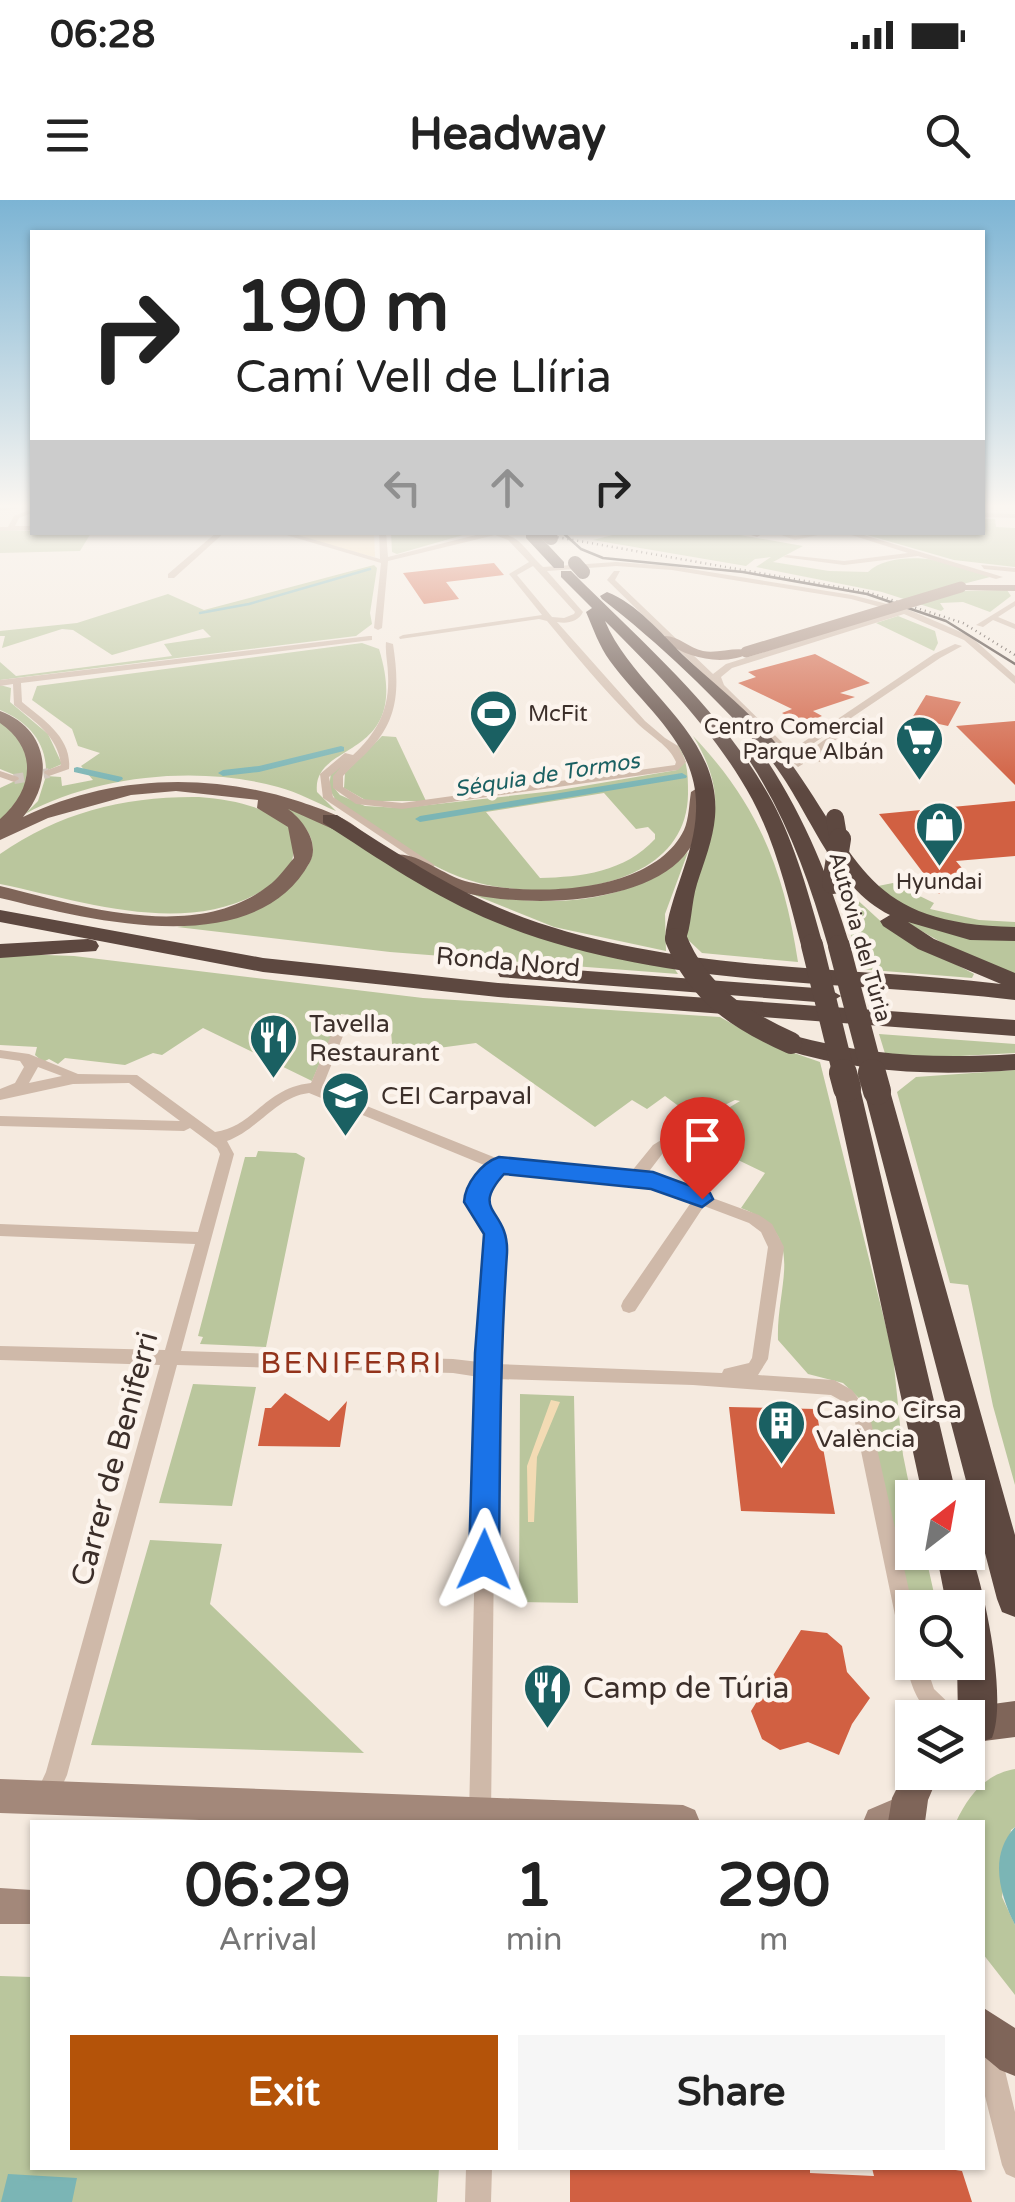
<!DOCTYPE html>
<meta charset="utf-8">
<style>
body{margin:0;font-family:"Varela Round",sans-serif;background:#f6f6f6;color:#222;height:100vh;display:flex;flex-direction:column;font-size:38px;white-space:nowrap}
*{box-sizing:border-box;margin:0}
p{font-size:32px;color:#767676}
.icon{flex:none;width:55px;height:55px;fill:none;stroke:currentColor;stroke-width:2;stroke-linecap:round;stroke-linejoin:round}
.map{position:relative;flex:1;overflow:hidden}
.details{position:absolute;left:30px;top:1620px;width:955px;height:350px;display:flex;flex-direction:column;background:#fff;border-radius:0px;box-shadow:0 2px 8px #0004}
.details>*{flex:none}
.top-card{position:absolute;left:30px;top:30px;width:955px;height:305px;border-radius:0px;box-shadow:0 2px 8px #0004;background:#fff;color:#222;overflow:hidden}
.needle{width:65px;rotate:31deg}
.controls{position:absolute;left:895px;top:1280px;display:grid;gap:20px}
.controls a{display:grid;place-items:center;width:90px;height:90px;border-radius:0px;background:#fff;box-shadow:0 2px 8px #0004;font-size:50px}
.pin{position:absolute;display:grid;place-items:center;width:85px;height:85px;color:#fff;margin:-102px -42px;border-radius:50% 50% 50% 0;rotate:-45deg;box-shadow:0 0 10px #0007}
.pin .icon{rotate:45deg}
.me{position:absolute;width:110px;margin:-55px;rotate:1deg;stroke-linejoin:round;filter:drop-shadow(0 0 8px #0008)}
.turn{display:flex;align-items:center;gap:35px;height:210px;padding:0 40px;font-size:45px}
.turn .icon{width:130px;height:130px;stroke-width:2.5}
.turn b{display:block;font-size:70px;line-height:85px}
.lanes{display:flex;align-items:center;height:95px;padding:0 40px;background:#0003;justify-content:center;gap:50px;direction:ltr}
.lanes .off{opacity:.35}
.eta{display:flex;justify-content:space-evenly;align-items:center;height:170px;text-align:center}
.eta b{font-size:60px;font-weight:700;line-height:70px}
.cta{display:flex;gap:20px;margin-top:auto;padding:20px 40px}
.cta a{flex:1;height:115px;border-radius:0px;background:#b45309;color:#fff;font-size:40px;font-weight:700;line-height:115px;text-align:center}
.cta a+a{background:#f6f6f6;color:#222}
.status{display:flex;justify-content:space-between;align-items:center;height:70px;padding:0 50px;background:#fff;direction:ltr}
.status svg{height:28px;fill:currentColor}
header{display:flex;justify-content:space-between;align-items:center;height:130px;padding:0 40px;background:#fff;font-size:45px;font-weight:700}
.map>svg:first-child{display:block}
.green{fill:#bac69d;fill-rule:evenodd}
.sand{fill:#f3dbb4}
.water{fill:#7bb5b5}
.lines{fill:none;stroke-linecap:round;stroke-linejoin:round}
.stream{stroke:#7bb5b5;stroke-width:2.5}
.canal{fill:#7bb5b5;fill-rule:evenodd}
.building{fill:#d16042}
.street-tunnel{stroke:#d0c5bb;stroke-width:10;stroke-dasharray:10 5;stroke-linecap:butt}
.street{fill:#cfb9a9;fill-rule:evenodd}
.secondary{fill:#a3887a;fill-rule:evenodd}
.primary{fill:#7f6559;fill-rule:evenodd}
.highway{fill:#5d4840;fill-rule:evenodd}
.tram{stroke:#3c2f2a;stroke-width:2.5}
.rail{stroke:#3c2f2a;stroke-width:2.5;stroke-dasharray:1 4;stroke-linecap:butt}
.secondary-bridge{stroke:#a3887a;stroke-width:11}
.highway-bridge-far3{stroke:#5d4840;stroke-width:14}
.highway-bridge-far2{stroke:#5d4840;stroke-width:18}
.highway-bridge-far1{stroke:#5d4840;stroke-width:22}
.highway-bridge{stroke:#5d4840;stroke-width:28}
.route{fill:#1a73e8;stroke:#114b97;stroke-width:2.5}
.labels{text-anchor:middle;dominant-baseline:central;stroke-width:9;stroke-linejoin:round;paint-order:stroke}
.far-poi-label{font-size:22px;fill:#3c2f2a;stroke:#fcf4ed;text-anchor:start}
.far-water-label{font-size:22px;font-style:italic;fill:#1a6062;stroke:#fcf4ed}
.far-street-label{font-size:22px;fill:#3c2f2a;stroke:#fcf4ed}
.street-label{font-size:25px;fill:#3c2f2a;stroke:#fcf4ed}
.poi-label{font-size:25px;fill:#3c2f2a;stroke:#fcf4ed;text-anchor:start}
.quarter-label{font-size:30px;letter-spacing:2.5px;fill:#93331b;stroke:#fcf4ed}
.near-street-label{font-size:30px;fill:#3c2f2a;stroke:#fcf4ed}
.near-poi-label{font-size:30px;fill:#3c2f2a;stroke:#fcf4ed;text-anchor:start}
</style>
<div class="status"><b>06:28</b><svg viewBox="0 0 49 12"><path d="M0 12V9h3v3zM5 12V6h3v6zM10 12V3h3v9zM15 12V0h3v12zM26 1h20v11H26zM47 4h2v5h-2z"/></svg></div>
<header><svg class="icon" aria-label="menu" viewBox="0 0 24 24"><path d="M4 6h16M4 12h16M4 18h16"/></svg>Headway<svg class="icon" aria-label="search" viewBox="0 0 24 24"><circle cx="10" cy="10" r="6"/><path d="M15 15l6 6"/></svg></header>
<div class="map">
<svg width="1015" height="2002" viewBox="0 0 1015 2002">
<rect width="100%" height="100%" fill="#f5eadf"/>
<!-- green -->
<path class="green" d="M983,319H995L996,327L1015,328V367L954,360L860,333L982,332Z
M0,330L91,333L80,351L0,353Z
M391,333V332L470,333L397,354L392,352Z
M620,333H729L803,346L773,362L829,371L868,372C895,347 961,361 990,377L955,386L962,391L1007,390L1011,396L990,412L963,402L940,403L944,409L941,411L882,392L756,367L771,357L755,359L746,366L593,340Z
M374,365L377,368L370,413L372,424L356,436L0,480V462L16,476L172,456L164,444L211,437L203,429L112,455L73,430L62,429L2,448L5,436H0V431L77,423L168,394L204,410Z
M898,416L935,431L938,443L934,451L876,423Z
M362,443L379,449C414,563 311,539 317,592L336,611C317,603 298,592 278,587C199,565 96,575 25,614L38,601L46,576L61,577L62,586L93,580L81,566L100,553L78,546L72,529L32,500L37,486Z
M0,485L11,488L10,502L48,534L62,564L46,571C46,541 27,521 0,510Z
M0,519L24,540L31,582L0,623V588L15,581V575L0,569Z
M382,536L396,537L426,601H367L344,588L345,573Z
M693,536C758,604 784,670 798,762L702,753L685,737C688,655 746,622 693,536Z
M677,544C688,559 688,576 688,594C687,691 549,701 479,683C425,669 379,630 335,599L329,588L331,572L350,556L335,589L340,595L365,606L401,608L554,591L677,570L684,563ZM604,593L636,629L648,627L655,634V639C625,672 581,677 540,678L486,612Z
M199,597C233,600 260,605 289,625C297,659 296,669 265,689C186,738 83,701 0,684V654C60,612 126,596 199,597Z
M271,600L323,621L434,691L672,765L678,774L390,752L177,727C239,720 384,664 271,600Z
M688,652L665,714L666,751L554,727L462,690C535,709 630,708 688,652Z
M839,683L888,728L974,774L972,778L859,769Z
M893,683L934,703L930,709L979,720L1015,722V730L996,731L918,716L873,687Z
M904,721L1015,737V774L960,753Z
M18,754L74,756L423,798L720,817L768,844L820,862L893,1155L903,1255L912,1299V1352L925,1353L937,1407L912,1408V1424L863,1202L843,1183L808,1174L778,1140C776,1083 809,1034 741,1008L765,973L711,947L742,923L725,910L740,901L735,900L696,919L665,896L647,909L632,900L595,927L476,843L393,854L390,821L341,814L312,881L203,828L162,855L153,853L125,865L65,858L58,864L49,859L43,862L35,855L37,847L0,845V757Z
M879,834L1015,844V853L887,860Z
M1015,870V1285L993,1206L968,1085L950,1083L897,892L916,877Z
M258,951L296,953L305,958L266,1147L200,1144L203,1137L198,1136L245,957H256Z
M193,1184L256,1187L232,1306L159,1303Z
M520,1194L574,1196L578,1403L519,1402Z
M150,1340L222,1344L210,1404L364,1553L91,1545Z
M1015,1569V1627L1011,1630L1002,1697L1015,1725V1795L983,1754L982,1622H956C968,1596 985,1574 1015,1569Z
M0,1776L32,1777V1968H439L437,2002H0Z"/>
<!-- sand -->
<path class="sand" d="M284,333H374L375,357L370,356Z
M551,1200L560,1202L537,1257L534,1322H528L527,1266Z"/>
<!-- water -->
<path class="water" d="M1015,1627V1725C999,1693 989,1655 1015,1627Z
M8,1974L77,1978L72,2002H1Z"/>
<g class="lines">
<!-- stream -->
<path class="stream" d="M200,413L249,404L370,369"/>
<!-- canal -->
<path class="canal" d="M341,546L344,547V551L259,572L223,576L218,573L223,570L259,566Z
M77,567L122,577L123,579L118,582L74,572V568Z
M682,573L687,576L686,578L420,622L415,619L420,616Z"/>
</g>
<!-- building -->
<path class="building" d="M494,363L504,375L446,382L459,399L424,404L403,373Z
M815,454L870,483L840,493L855,497L813,511L822,516L802,524L782,513L792,509L738,483L756,477L748,472Z
M926,495L961,502L948,526L912,518Z
M1015,521V585L956,526Z
M1015,601V656L956,661L966,673L939,694L879,614Z
M729,915L739,924L705,944L696,936Z
M285,1193L329,1221L347,1201L340,1247L258,1246L265,1208H271Z
M729,1207L816,1209L835,1314L741,1311Z
M801,1430L827,1433L842,1446L847,1472L870,1498L852,1524L839,1555L808,1542L780,1550L762,1539L751,1511Z
M570,1968H810V1973L874,1976L872,1968H943L962,1971L972,2002H570Z"/>
<g class="lines">
<!-- street-tunnel -->
<path class="street-tunnel" d="M14,579L49,573"/>
<!-- street -->
<path class="street" d="M0,308H18L0,311Z
M32,309V313L19,318L15,326H32V330L0,331V327H8L14,316Z
M982,313L1015,314V318L982,317Z
M217,332H225L174,378H168V374Z
M276,332H288L380,359L379,332H386L388,357L488,332C520,332 522,348 543,367L616,362L672,366L852,395L907,409L970,436L1015,476V484L964,440L904,414L732,468L721,477L724,485L793,553L802,543L934,454L955,444L962,446L940,458L808,547L800,556L803,564L798,567L607,380L614,371H620L615,380L713,474L726,464L895,411L851,399L672,370L616,366L547,371L583,412C578,422 567,424 557,422L645,521L665,538L678,546L686,562L678,570L402,609L356,604L333,588V576L341,567L329,577L333,597L433,664L435,666L429,669L323,598L320,574L345,553L353,555C377,533 390,509 388,475C388,464 385,453 386,442L393,444C399,484 400,517 371,548C362,558 352,566 343,576V587L363,599L402,603L675,565L676,562C669,545 651,537 637,523C605,491 576,456 547,421L539,419L400,439L399,437L403,435L542,415L509,374L529,362L508,340L495,335L388,361L382,428L378,430L374,428L381,363ZM533,366L575,412L574,414L564,418L552,417L517,375Z
M557,332H596L593,334Z
M773,332L795,336L832,332L795,340Z
M842,332H854L1003,377L996,379L918,356L844,365L783,357L787,355L844,361L908,353Z
M981,365L1015,368V372L984,369Z
M1015,401V406L998,417L1015,424V429L993,420L983,427L976,425Z
M369,436H372V440L21,483L22,502C44,520 72,538 69,569L49,576L44,573L45,571L61,565C58,536 35,522 14,505L13,484L0,486V480Z
M848,523L872,529L867,532L850,529L821,551L827,560L819,562L811,550L813,548Z
M0,571L18,577L19,579L14,582L0,577Z
M343,817L349,821L322,888L501,960L631,972L653,945L717,906H727L729,909L727,912L663,953L647,974L759,1015L772,1024L784,1047L768,1159L758,1175L834,1180L852,1190L869,1213L913,1408L912,1462H925L934,1489L957,1511L960,1518H934C915,1500 912,1486 905,1462L907,1457L902,1449L855,1222L840,1200L831,1195L693,1185L496,1179L491,1615L488,1622H472L469,1615L479,1177L453,1173L177,1165L67,1575L53,1606L45,1609L37,1606L34,1598L46,1572L160,1165L0,1160V1146L165,1150L195,1044L0,1036V1024L198,1032L220,954L217,948L190,928L184,931L0,926V916L180,921L129,883L73,884L0,900V889L15,883L24,867L20,861L0,858V850L29,854L78,874L137,875L215,932C254,927 264,888 311,883L337,821ZM38,867L62,876L29,883ZM309,893L489,967L467,995L488,1033L479,1162L453,1159L181,1151L234,954L227,941C258,930 276,897 309,893ZM503,971L652,985L692,1001L623,1101L621,1106L623,1111L629,1113L635,1111L704,1006L749,1023L761,1032L768,1047L752,1158L749,1163L724,1169L722,1173L496,1164L504,1033L482,996Z
M985,1829L994,1833L998,1842L1015,1912V1978L1006,1974L1002,1965L982,1884V1831Z
M466,1968H492L491,2002H465Z"/>
<!-- secondary -->
<path class="secondary" d="M742,332H761L762,334L757,337Z
M957,385H1015V391L961,390Z
M665,436C679,436 689,448 703,451C719,454 739,445 752,452C725,467 690,459 665,442Z
M0,1579L683,1605L695,1610L700,1622H259L0,1613Z
M908,1593L920,1598L925,1610L920,1622H863L868,1610Z
M0,1688L32,1690V1724H0Z"/>
<!-- primary -->
<path class="primary" d="M0,511C49,529 55,581 23,617C109,575 208,572 298,601C318,608 345,616 361,631L358,635H346L288,609C303,620 320,643 310,662C254,764 88,719 0,698V686C81,706 194,743 268,686C278,679 286,667 294,658L288,627L257,608L258,600L176,591L131,595L48,618L0,640V619C33,590 39,550 0,523Z
M699,587L707,592C704,617 701,636 684,656C631,718 447,713 391,659L394,655C416,651 443,675 465,681C526,697 652,696 684,630C689,619 689,604 691,592Z
M1015,1501V1537L984,1541L968,1549V1518H957L978,1506Z
M912,1558V1572H940L928,1600L925,1622H888L892,1598Z
M982,1807L1015,1828V1876L1000,1870L982,1855Z"/>
<!-- highway -->
<path class="highway" d="M526,332H536L564,362V368H554L526,338Z
M561,371H571C642,442 723,511 772,601C796,646 809,696 823,745L820,750H804L801,745C788,696 776,644 752,599C715,531 659,475 605,421C634,490 722,534 715,617C713,640 704,662 697,684C691,703 692,727 684,744H668L665,739C669,695 695,655 696,611C699,545 645,509 610,461C599,446 593,428 586,412L592,408L561,377Z
M607,392C636,403 661,433 683,455C715,485 755,515 782,551C861,657 861,724 1015,727V741L970,740L908,722L934,739L1015,773V800C843,780 658,789 495,722C434,697 379,659 323,623V615H337C401,656 466,699 539,723C687,772 847,766 1001,784L918,749L883,726L880,721L890,715C828,684 808,602 764,552C716,498 659,443 602,399L600,396Z
M756,552L762,553C803,613 829,677 850,746L847,751H831L828,746C809,679 786,616 747,557Z
M0,710L263,758L498,783L1015,820V836L498,797L263,772L0,722Z
M88,739L96,741L99,746L96,751L0,758V744Z
M508,765L829,789L841,796L829,803L500,777L497,772L500,767Z
M791,835C867,856 937,859 1015,854V870C934,876 860,873 782,849L779,843L782,837Z
M847,879L860,888L957,1298H923L834,888Z
M877,882L890,891L1015,1335V1417L1002,1412L997,1399L864,891Z
M968,1345C984,1385 1008,1498 992,1538L978,1543L968,1539V1518H958L957,1462H968V1408H947L936,1352H968Z"/>
<!-- tram -->
<path class="tram" d="M562,332L581,349L603,358L743,372L867,394L946,421L1015,464"/>
<!-- rail -->
<path class="rail" d="M528,332L867,392L963,423L1015,455"/>
<!-- secondary-bridge -->
<path class="secondary-bridge" d="M746,452L961,387"/>
<!-- highway-bridge-far3 -->
<path class="highway-bridge-far3" d="M545,332L551,338
M575,363L583,372"/>
<!-- highway-bridge-far2 -->
<path class="highway-bridge-far2" d="M835,618L839,642"/>
<!-- highway-bridge-far1 -->
<path class="highway-bridge-far1" d="M833,683L840,639
M676,739C698,793 739,820 791,843
M812,745L844,875
M839,746L873,875"/>
<!-- highway-bridge -->
<path class="highway-bridge" d="M843,873L847,888
M872,873L877,891"/>
</g>
<!-- sky -->
<linearGradient id="sky" x2="0" y2="1"><stop stop-color="#7cb4d4"/><stop offset="0.52" stop-color="#faf6f1"/><stop offset="1" stop-color="#faf6f1" stop-opacity="0"/></linearGradient>
<rect width="1015" height="589" fill="url(#sky)"/>
<!-- route -->
<path class="route" d="M499,957L653,972L710,993L713,999L702,1007L651,989L504,974C469,1013 509,1008 507,1053C500,1156 500,1258 499,1360L494,1371L484,1375L474,1371L469,1360L475,1153L484,1034L464,1002C465,984 481,963 499,957Z"/>
<!-- icons -->
<defs>
<symbol id="stadium-pin" viewBox="-11 -11 22 30"><path d="M0 17L-7.5 6A9.5 9.5 0 1 1 7.5 6Z" fill="#1a6062" stroke="#fcf4ed"/><path d="M0-5a6.5 5 0 1 0 0 10a6.5 5 0 1 0 0-10ZM-3.5-1.8h7v3.6h-7Z" fill="#fff"/></symbol>
<symbol id="supermarket-pin" viewBox="-11 -11 22 30"><path d="M0 17L-7.5 6A9.5 9.5 0 1 1 7.5 6Z" fill="#1a6062" stroke="#fcf4ed"/><path d="M-6-5.5h2.5l.6 2H6L4.5 2H-2.5L-4.4-4H-6ZM-1.5 3.2a1.3 1.3 0 1 0 .1 0ZM3 3.2a1.3 1.3 0 1 0 .1 0Z" fill="#fff"/></symbol>
<symbol id="shop-pin" viewBox="-11 -11 22 30"><path d="M0 17L-7.5 6A9.5 9.5 0 1 1 7.5 6Z" fill="#1a6062" stroke="#fcf4ed"/><path d="M-5-2.5h2.3a2.7 3.5 0 0 1 5.4 0H5L5.5 6h-11ZM-1.5-2.5h3a1.5 2.3 0 0 0-3 0Z" fill="#fff"/></symbol>
<symbol id="restaurant-pin" viewBox="-11 -11 22 30"><path d="M0 17L-7.5 6A9.5 9.5 0 1 1 7.5 6Z" fill="#1a6062" stroke="#fcf4ed"/><path d="M-5-6h1v4h1v-4h1v4h1v-4h1v5L-1.5 .5V6h-2V.5L-5-1ZM5-6V6H3V1.5H1.5Q1.5-4 5-6Z" fill="#fff"/></symbol>
<symbol id="school-pin" viewBox="-11 -11 22 30"><path d="M0 17L-7.5 6A9.5 9.5 0 1 1 7.5 6Z" fill="#1a6062" stroke="#fcf4ed"/><path d="M0-5L7-2L0 1L-7-2ZM-4 1L0 2.5L4 1V4Q0 6-4 4Z" fill="#fff"/></symbol>
<symbol id="building-pin" viewBox="-11 -11 22 30"><path d="M0 17L-7.5 6A9.5 9.5 0 1 1 7.5 6Z" fill="#1a6062" stroke="#fcf4ed"/><path d="M-4-6H4V6H1V3H-1V6H-4ZM-2.5-4.3h1.7v1.8h-1.7ZM.8-4.3h1.7v1.8H.8ZM-2.5-1h1.7V.8h-1.7ZM.8-1h1.7V.8H.8Z" fill="#fff"/></symbol>
</defs>
<g fill-rule="evenodd">
<use href="#stadium-pin" x="466" y="486" width="55" height="75"/>
<use href="#supermarket-pin" x="892" y="512" width="55" height="75"/>
<use href="#shop-pin" x="912" y="598" width="55" height="75"/>
<use href="#restaurant-pin" x="246" y="810" width="55" height="75"/>
<use href="#school-pin" x="318" y="868" width="55" height="75"/>
<use href="#building-pin" x="754" y="1196" width="55" height="75"/>
<use href="#restaurant-pin" x="520" y="1460" width="55" height="75"/>
</g>
<g class="labels">
<!-- far-poi labels -->
<g class="far-poi-label">
<text x="528" y="514">McFit</text>
<text x="884" y="527" text-anchor="end">Centro Comercial<tspan x="884" dy="25">Parque Albán</tspan></text>
<text x="939" y="682" text-anchor="middle">Hyundai</text>
</g>
<!-- far-water labels -->
<g class="far-water-label">
<text transform="translate(547 575) rotate(-9)">Séquia de Tormos</text>
</g>
<!-- far-street labels -->
<g class="far-street-label">
<text transform="translate(860 737) rotate(74)">Autovia del Túria</text>
</g>
<!-- street labels -->
<g class="street-label">
<text transform="translate(508 762) rotate(5)">Ronda Nord</text>
</g>
<!-- poi labels -->
<g class="poi-label">
<text x="309" y="824">Tavella<tspan x="309" dy="29">Restaurant</tspan></text>
<text x="381" y="896">CEI Carpaval</text>
<text x="816" y="1210">Casino Cirsa<tspan x="816" dy="29">València</tspan></text>
</g>
<!-- quarter labels -->
<g class="quarter-label">
<text x="352" y="1163">BENIFERRI</text>
</g>
<!-- near-street labels -->
<g class="near-street-label">
<text transform="translate(115 1259) rotate(-75)">Carrer de Beniferri</text>
</g>
<!-- near-poi labels -->
<g class="near-poi-label">
<text x="583" y="1488">Camp de Túria</text>
</g>
</g>
</svg>
<div class="controls">
<a><svg class="needle" viewBox="-14 -14 28 28"><path d="M0-13l5 13h-10z" fill="#e53935"/><path d="M0 13l5-13h-10z" fill="#767676"/></svg></a>
<a><svg class="icon" aria-label="search" viewBox="0 0 24 24"><circle cx="10" cy="10" r="6"/><path d="M15 15l6 6"/></svg></a>
<a><svg class="icon" aria-label="layers" viewBox="0 0 24 24"><path d="M12 4l9 5-9 5-9-5zM3 14l9 5 9-5"/></svg></a>
</div>
<div class="pin" style="left:702px;top:999px;background:#d93025"><svg class="icon" aria-label="arrive" viewBox="0 0 24 24"><path d="M6 21V4h12l-3 4 3 4H6"/></svg></div>
<svg class="me" style="left:484px;top:1360px" viewBox="-20 -20 40 40"><path d="M0-17L14 15 0 8-14 15z" fill="#1a73e8" stroke="#fff" stroke-width="4"/></svg>
<div class="top-card">
<div class="turn"><svg class="icon" aria-label="right" viewBox="0 0 24 24"><path d="M7 20v-9h11M14 6l5 5-5 5"/></svg><div><b>190 m</b>Camí Vell de Llíria</div></div>
<div class="lanes"><svg class="icon off" aria-label="left" viewBox="0 0 24 24"><path d="M17 20v-9H6M10 6l-5 5 5 5"/></svg><svg class="icon off" aria-label="ahead" viewBox="0 0 24 24"><path d="M12 20V5M6 11l6-6 6 6"/></svg><svg class="icon" aria-label="right" viewBox="0 0 24 24"><path d="M7 20v-9h11M14 6l5 5-5 5"/></svg></div>
</div>
<section class="details">
<div class="eta">
<div><b>06:29</b><p>Arrival</p></div>
<div><b>1</b><p>min</p></div>
<div><b>290</b><p>m</p></div>
</div>
<div class="cta"><a>Exit</a><a>Share</a></div>
</section>
</div>
